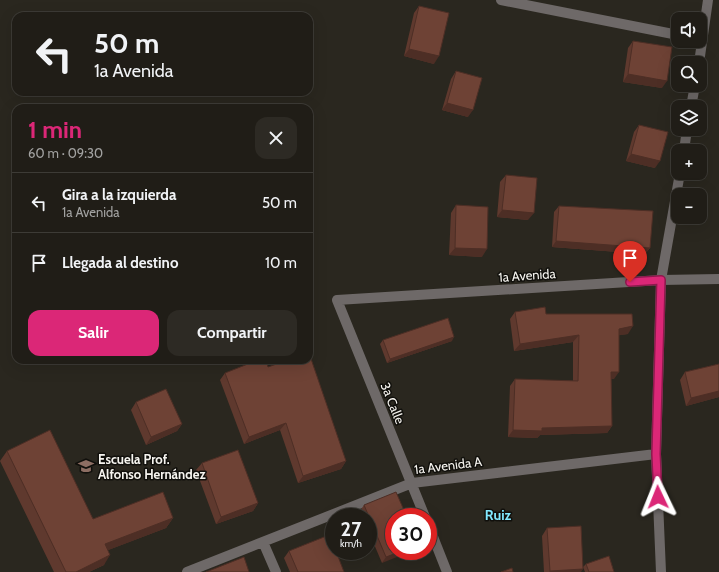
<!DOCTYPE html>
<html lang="es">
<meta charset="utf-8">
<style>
body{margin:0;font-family:Cabin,sans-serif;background:#2d2a24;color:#f1f3f6;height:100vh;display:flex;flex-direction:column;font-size:15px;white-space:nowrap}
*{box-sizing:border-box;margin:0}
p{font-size:13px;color:#a2a2a1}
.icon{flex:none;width:22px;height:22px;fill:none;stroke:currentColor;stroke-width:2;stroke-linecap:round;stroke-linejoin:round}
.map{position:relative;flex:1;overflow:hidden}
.details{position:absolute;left:12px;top:104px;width:301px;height:260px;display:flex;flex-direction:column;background:#201d17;border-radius:12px;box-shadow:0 4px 16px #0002,0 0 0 1px #3d3b36}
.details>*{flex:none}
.guide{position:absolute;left:12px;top:12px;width:301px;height:84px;border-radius:12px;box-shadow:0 4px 16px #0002,0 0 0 1px #3d3b36;background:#201d17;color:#f1f3f6;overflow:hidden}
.controls{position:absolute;left:671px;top:12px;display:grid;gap:8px}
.controls a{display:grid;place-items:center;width:36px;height:36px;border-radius:8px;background:#201d17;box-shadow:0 4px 16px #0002,0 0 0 1px #3d3b36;font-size:20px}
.speed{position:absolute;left:325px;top:508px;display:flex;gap:8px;font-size:20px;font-weight:700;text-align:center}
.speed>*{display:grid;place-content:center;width:52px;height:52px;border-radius:50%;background:#201d17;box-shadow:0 4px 16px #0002,0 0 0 1px #3d3b36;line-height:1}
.speed small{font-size:10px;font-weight:400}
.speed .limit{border:6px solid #d22;background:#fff;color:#111}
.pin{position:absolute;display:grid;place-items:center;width:34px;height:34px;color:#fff;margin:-41px -17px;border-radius:50% 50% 50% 0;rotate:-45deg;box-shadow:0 0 4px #0007}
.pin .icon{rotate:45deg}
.me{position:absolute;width:44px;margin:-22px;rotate:358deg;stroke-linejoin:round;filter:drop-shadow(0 0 3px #0008)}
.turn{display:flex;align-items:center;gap:14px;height:84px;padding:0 16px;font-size:18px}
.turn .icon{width:52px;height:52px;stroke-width:2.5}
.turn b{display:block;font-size:28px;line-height:34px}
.round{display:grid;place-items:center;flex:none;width:42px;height:42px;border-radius:12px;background:#2d2a24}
.headline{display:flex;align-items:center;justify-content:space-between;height:68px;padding:0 16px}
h1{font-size:24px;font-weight:700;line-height:30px;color:#db2777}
.primary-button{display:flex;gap:8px;margin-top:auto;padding:8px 16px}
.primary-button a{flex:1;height:46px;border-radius:12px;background:#db2777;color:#fff;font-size:16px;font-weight:700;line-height:46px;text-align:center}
.primary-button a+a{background:#2d2a24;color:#f1f3f6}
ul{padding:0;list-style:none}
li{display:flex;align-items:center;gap:12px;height:60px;padding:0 16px;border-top:1px solid #3d3b36}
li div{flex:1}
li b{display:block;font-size:15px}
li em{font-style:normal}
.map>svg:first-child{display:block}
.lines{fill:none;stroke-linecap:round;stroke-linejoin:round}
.minor{stroke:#6e6968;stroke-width:10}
.wall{fill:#5f392e}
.shaded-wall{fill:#4d2e25}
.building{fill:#6e4235;stroke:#4d2e25}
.route-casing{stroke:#8e194d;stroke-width:10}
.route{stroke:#db2777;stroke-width:7}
.labels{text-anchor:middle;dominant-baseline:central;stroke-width:3;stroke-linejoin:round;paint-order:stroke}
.street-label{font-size:13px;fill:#f6f4ef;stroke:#11100c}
.poi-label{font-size:13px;font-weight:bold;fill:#f6f4ef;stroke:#11100c;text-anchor:start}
.neighbourhood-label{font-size:14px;font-weight:bold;fill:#82e8fe;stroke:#11100c}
</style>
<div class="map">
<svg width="719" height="572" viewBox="0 0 719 572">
<rect width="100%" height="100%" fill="#2a271f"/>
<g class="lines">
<!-- minor -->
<path class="minor" d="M501,0L678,35
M699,63L708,0
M691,107L695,85
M684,151L687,129
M425,517L337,300L661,280L719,279
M428,524L447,572
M263,542L276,572
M187,572L412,483L656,454
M661,572L656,454L661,280L680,173"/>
</g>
<!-- wall -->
<path class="wall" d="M419,6L434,64L404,56L414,13Z
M633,41L662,88L623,82L628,48Z
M456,71L468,117L442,110L451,79Z
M639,125L655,168L626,161L634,132Z
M506,175L528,220L497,217L500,182Z
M456,205L482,257L449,255L451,213Z
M559,206L650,248L645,254L552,247L554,212Z
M515,312L546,314L628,334L619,335L614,379H611L612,426L607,433L540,435L537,438L508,437L510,386L515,379L573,381V342L514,351L510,319Z
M383,340L452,341L387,363L380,344Z
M719,364V397L686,406L680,380L685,372Z
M268,367L346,461L341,469L298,483L280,430L244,444L220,380L225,373Z
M136,402L182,424L177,431L146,445L131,410Z
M7,451L93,519L173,518L166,528L108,550L104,565L89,572H54L0,461Z
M202,463L258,503L253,511L216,524L196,470Z
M364,505L394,551L382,563L368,530V517H362L360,511Z
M547,528L581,572H544L542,536Z
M289,551L344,572H290L284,558Z
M586,564L614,572H585L583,567Z"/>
<!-- shaded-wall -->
<path class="shaded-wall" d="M409,49L439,56L434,64L404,56Z
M628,74L667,81L662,88L623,82Z
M447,103L473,110L468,117L442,110Z
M631,154L660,161L655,168L626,161Z
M502,210L534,213L528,220L497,217Z
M556,241L650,248L645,254L552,247Z
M455,248L487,249L482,257L449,255Z
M633,326L628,334L614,336L619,329Z
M579,335L573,342L514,351L520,344Z
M454,337L452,341L387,363L390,359Z
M611,372H619L614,379H606Z
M719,391V397L686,406L691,398Z
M286,423L280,430L244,444L249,437Z
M182,424L177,431L146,445L151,437Z
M612,426L607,433L540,435L537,438L508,437L513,430L542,428Z
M346,461L341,469L298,483L303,476Z
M258,503L253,511L216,524L221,517Z
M173,518L166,528L98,554L105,544Z
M402,551H412L382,563L386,557Z
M110,555L104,565L89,572H76Z
M583,569L581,572H549L550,571Z"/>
<!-- building -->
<path class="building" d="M419,6L449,13L439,56L409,49Z
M633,41L672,47L667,81L628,74Z
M456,71L482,78L473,110L447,103Z
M639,125L668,132L660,161L631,154Z
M506,175L537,178L534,213L502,210Z
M456,205L488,207L487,249L455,248Z
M559,206L653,211L650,248L556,241Z
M545,307L546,314H632L633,326L619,329V372H611L612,426L542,428V431L513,430L515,379L578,381L579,335L520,344L515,312Z
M448,318L454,337L390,359L383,340Z
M309,353L346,461L303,476L286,423L249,437L225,373L258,360H266L268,367L288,360H309Z
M719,364V391L691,398L685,372Z
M166,389L182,424L151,437L136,402Z
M50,430L93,519L163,492L173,518L105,544L110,555L76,572H66L7,451Z
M238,450L258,503L221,517L202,463Z
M396,492L407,517H394V551H402L386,557L364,505Z
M581,526L583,569L550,571L547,528Z
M329,535L334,547V551H336L344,572H298L289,551Z
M609,556L614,572H589L586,564Z
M244,557L249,572H206Z
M512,568L513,572H501Z"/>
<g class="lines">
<defs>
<path id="route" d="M630,282L661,280L656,454L658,497"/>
</defs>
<!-- route casing -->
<use href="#route" class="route-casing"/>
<!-- route -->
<use href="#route" class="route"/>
</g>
<!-- icons -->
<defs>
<symbol id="school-bare" viewBox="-9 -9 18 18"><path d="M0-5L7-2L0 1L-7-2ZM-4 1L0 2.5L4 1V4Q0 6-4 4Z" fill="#8d6e63" stroke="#11100c" stroke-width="2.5" paint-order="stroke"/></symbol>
</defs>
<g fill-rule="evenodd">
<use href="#school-bare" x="75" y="455" width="22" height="22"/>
</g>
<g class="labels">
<!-- street labels -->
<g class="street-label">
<text transform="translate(527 275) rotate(-4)">1a Avenida</text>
<text transform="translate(393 403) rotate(68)">3a Calle</text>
<text transform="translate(448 465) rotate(-7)">1a Avenida A</text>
</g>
<!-- poi labels -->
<g class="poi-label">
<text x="98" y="459">Escuela Prof.<tspan x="98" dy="15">Alfonso Hernández</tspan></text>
</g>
<!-- neighbourhood labels -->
<g class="neighbourhood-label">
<text x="498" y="515">Ruiz</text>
</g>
</g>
</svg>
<div class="controls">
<a><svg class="icon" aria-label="sound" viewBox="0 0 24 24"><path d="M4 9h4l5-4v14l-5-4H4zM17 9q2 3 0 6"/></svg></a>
<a><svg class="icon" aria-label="search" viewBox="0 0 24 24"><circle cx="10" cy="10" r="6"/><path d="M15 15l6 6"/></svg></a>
<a><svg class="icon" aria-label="layers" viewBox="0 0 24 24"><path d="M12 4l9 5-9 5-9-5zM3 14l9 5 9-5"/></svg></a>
<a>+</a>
<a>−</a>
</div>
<div class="speed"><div>27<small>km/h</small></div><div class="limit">30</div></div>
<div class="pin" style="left:630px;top:282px;background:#d93025"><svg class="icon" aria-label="arrive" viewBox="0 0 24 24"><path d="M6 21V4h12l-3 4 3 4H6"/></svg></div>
<svg class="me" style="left:658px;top:497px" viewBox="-20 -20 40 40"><path d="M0-17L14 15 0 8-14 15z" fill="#db2777" stroke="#fff" stroke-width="4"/></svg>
<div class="guide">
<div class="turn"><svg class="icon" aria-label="left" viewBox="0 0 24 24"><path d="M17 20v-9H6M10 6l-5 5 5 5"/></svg><div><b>50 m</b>1a Avenida</div></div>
</div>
<section class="details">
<div class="headline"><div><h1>1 min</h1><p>60 m · 09:30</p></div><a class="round"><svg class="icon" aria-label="close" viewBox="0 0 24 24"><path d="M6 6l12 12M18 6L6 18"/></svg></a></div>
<ul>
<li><svg class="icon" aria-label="left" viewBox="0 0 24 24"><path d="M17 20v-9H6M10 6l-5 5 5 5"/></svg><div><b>Gira a la izquierda</b><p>1a Avenida</p></div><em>50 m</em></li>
<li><svg class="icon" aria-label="arrive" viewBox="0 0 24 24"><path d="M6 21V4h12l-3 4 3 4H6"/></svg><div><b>Llegada al destino</b></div><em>10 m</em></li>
</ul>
<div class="primary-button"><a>Salir</a><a>Compartir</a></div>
</section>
</div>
